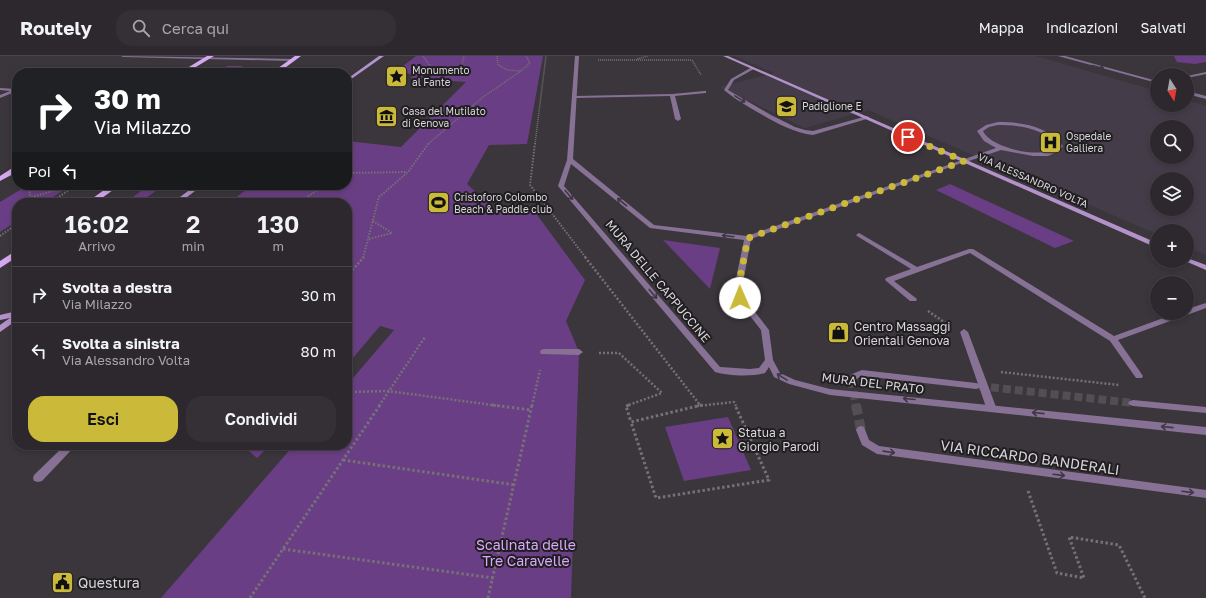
<!DOCTYPE html>
<html lang="it">
<meta charset="utf-8">
<style>
body{margin:0;font-family:"Golos Text",sans-serif;background:#343035;color:#f1f3f6;height:100vh;display:flex;flex-direction:column;font-size:15px;white-space:nowrap}
*{box-sizing:border-box;margin:0}
p{font-size:13px;color:#a6a6aa}
.icon{flex:none;width:22px;height:22px;fill:none;stroke:currentColor;stroke-width:2;stroke-linecap:round;stroke-linejoin:round}
.map{position:relative;flex:1;overflow:hidden}
.drawer{position:absolute;left:12px;top:142px;width:340px;height:252px;display:flex;flex-direction:column;background:#2c282d;border-radius:16px;box-shadow:0 2px 6px #0003,0 0 0 1px #484449}
.drawer>*{flex:none}
.hud{position:absolute;left:12px;top:12px;width:340px;height:122px;border-radius:16px;box-shadow:0 2px 6px #0003,0 0 0 1px #484449;background:#202124;color:#fff;overflow:hidden}
.needle{width:26px;rotate:169deg}
.tools{position:absolute;left:1150px;top:12px;display:grid;gap:8px}
.tools a{display:grid;place-items:center;width:44px;height:44px;border-radius:50%;background:#2c282d;box-shadow:0 2px 6px #0003,0 0 0 1px #484449;font-size:20px}
.pin{position:absolute;display:grid;place-items:center;width:34px;height:34px;color:#fff;margin:-17px;border:2px solid #fff;border-radius:50%;box-shadow:0 1px 4px #0007}
.me{position:absolute;width:44px;margin:-22px;rotate:359deg;stroke-linejoin:round;filter:drop-shadow(0 0 3px #0008)}
.turn{display:flex;align-items:center;gap:14px;height:84px;padding:0 16px;font-size:18px}
.turn .icon{width:52px;height:52px;stroke-width:2.5}
.turn b{display:block;font-size:28px;line-height:34px}
.then{display:flex;align-items:center;height:38px;padding:0 16px;background:#0003;gap:8px;font-size:15px}
.eta{display:flex;justify-content:space-evenly;align-items:center;height:68px;text-align:center}
.eta b{font-size:24px;font-weight:600;line-height:28px}
.cta{display:flex;gap:8px;margin-top:auto;padding:8px 16px}
.cta a{flex:1;height:46px;border-radius:16px;background:#cbba39;color:#111;font-size:16px;font-weight:600;line-height:46px;text-align:center}
.cta a+a{background:#343035;color:#f1f3f6}
ul{padding:0;list-style:none}
li{display:flex;align-items:center;gap:12px;height:56px;padding:0 16px;border-top:1px solid #484449}
li div{flex:1}
li b{display:block;font-size:15px}
li em{font-style:normal}
header{display:flex;align-items:center;gap:24px;box-sizing:border-box;height:56px;padding:0 20px;background:#2c282d;border-bottom:1px solid #484449}
header strong{font-size:19px}
nav{display:flex;gap:22px;margin-inline-start:auto;font-size:14px}
.search{width:280px;height:36px;background:#343035;display:flex;align-items:center;gap:10px;box-sizing:border-box;padding:0 14px;border-radius:16px;color:#a6a6aa;font-size:15px}
.map>svg:first-child{display:block}
.built{fill:#443d49;fill-rule:evenodd}
.green{fill:#6a3e84}
.lines{fill:none;stroke-linecap:round;stroke-linejoin:round}
.street-tunnel-far1{stroke:#524e54;stroke-width:8;stroke-dasharray:8 4;stroke-linecap:butt}
.street-tunnel{stroke:#524e54;stroke-width:10;stroke-dasharray:10 5;stroke-linecap:butt}
.path-far3{stroke:#757176;stroke-width:1.5;stroke-dasharray:1 1;stroke-linecap:butt}
.path-far2{stroke:#757176;stroke-width:2;stroke-dasharray:1.5 1.5;stroke-linecap:butt}
.path-far1{stroke:#757176;stroke-width:2.5;stroke-dasharray:2 2;stroke-linecap:butt}
.path{stroke:#757176;stroke-width:3;stroke-dasharray:2.5 2.5;stroke-linecap:butt}
.lane{fill:#877295;fill-rule:evenodd}
.street{fill:#877295;fill-rule:evenodd}
.secondary{fill:#b391c9;fill-rule:evenodd}
.primary{fill:#d5a9f1;fill-rule:evenodd}
.oneway{stroke:#3f3744}
.route{stroke:#cbba39;stroke-width:7;stroke-dasharray:0 12.6}
.labels{text-anchor:middle;dominant-baseline:central;stroke-width:4;stroke-linejoin:round;paint-order:stroke}
.far-poi-label{font-size:10px;fill:#d9d6da;stroke:#201e21;text-anchor:start}
.far-street-label{font-size:10px;fill:#d9d6da;stroke:#201e21}
.street-label{font-size:12px;fill:#d9d6da;stroke:#201e21}
.poi-label{font-size:12px;fill:#d9d6da;stroke:#201e21;text-anchor:start}
.near-street-label{font-size:14px;fill:#d9d6da;stroke:#201e21}
.near-park-label{font-size:14px;fill:#dba7fc;stroke:#201e21}
.near-poi-label{font-size:14px;fill:#d9d6da;stroke:#201e21;text-anchor:start}
</style>
<header>
<strong>Routely</strong>
<div class="search"><svg class="icon" aria-label="search" viewBox="0 0 24 24"><circle cx="10" cy="10" r="6"/><path d="M15 15l6 6"/></svg>Cerca qui</div>
<nav><a>Mappa</a><a>Indicazioni</a><a>Salvati</a></nav>
</header>
<div class="map">
<svg width="1206" height="542" viewBox="0 0 1206 542">
<rect width="100%" height="100%" fill="#3a363c"/>
<!-- built -->
<path class="built" d="M734,0H1036L1157,35V49H1187V44L1206,50V199L1187,191V175H1157V178L868,54L805,72L720,31L774,17ZM1157,71H1187V101H1157ZM1157,123H1187V153H1157Z"/>
<!-- green -->
<path class="green" d="M416,0H543L527,88L489,89L467,128L492,151L510,157L532,152L585,224L566,265L579,296L571,542H161L294,389H347V329L394,274L380,270L347,309V147H229L252,129H347V85L401,91L466,26L411,22L414,18L394,17Z
M1174,0H1206V6L1195,8L1177,6Z
M228,10H241L247,13L243,17H211Z
M950,128L1074,185L1055,192L936,134Z
M28,129H71L44,147H17V165L0,176V146Z
M149,129H165L138,147H125Z
M663,184L720,192L710,233Z
M728,361L751,414L684,425L665,371Z
M242,389H270L257,402Z"/>
<g class="lines">
<!-- street-tunnel-far1 -->
<path class="street-tunnel-far1" d="M851,324L856,350
M979,330L1133,347"/>
<!-- street-tunnel -->
<path class="street-tunnel" d="M856,349L861,374"/>
<!-- path-far3 -->
<path class="path-far3" d="M423,0L433,14L445,17L461,13L464,0
M497,0L498,9L507,14L521,15L530,7L526,0
M637,3L648,0
M598,4H692L701,19
M428,88L483,41L521,15
M535,88L546,0"/>
<!-- path-far2 -->
<path class="path-far2" d="M535,87L530,129L586,202
M347,112L353,103
M347,117L407,116
M32,130L29,138L32,141L63,132V129
M49,147L77,129
M298,147L325,129
M0,180L17,168
M369,183L392,177L373,165
M363,202L379,141L408,116L429,87"/>
<!-- path-far1 -->
<path class="path-far1" d="M585,201L700,349
M347,220L364,201
M928,255L947,268
M599,297H619L662,337L626,350
M1001,316L1119,329
M347,336L388,335L500,350
M379,350L425,281
M532,350L540,314
M697,350L734,346L736,350"/>
<!-- path -->
<path class="path" d="M492,349L531,354
M629,349L626,350L631,366
M702,349L631,366L656,442L769,424L735,349
M343,404L515,429
M1028,435L1057,517L1084,522L1069,481L1119,489L1145,542
M283,493L493,522
M250,542L380,349
M488,542L532,349"/>
<!-- lane -->
<path class="lane" d="M308,13V14L306,15L272,17L274,16Z
M704,35H706V37L675,40L681,63L678,65L675,63L670,40L575,42L573,41L575,40L672,38Z
M998,66C1022,66 1048,70 1063,90L1059,95L1048,100H1033L1001,94L966,106H962V104L996,92L984,85L977,75L986,69ZM998,69C1019,69 1044,72 1057,90C1046,105 990,92 983,75L989,71Z
M859,177L917,211L969,193H973L1114,280L1177,257H1187V253L1206,247V252L1118,284L1143,320L1142,322H1136L1110,285L970,197L894,225L917,243L916,245H910L885,224L886,222L911,213L857,180L856,179Z
M964,273L968,276L996,351L994,353H988L986,351L960,276Z
M65,389H76L42,425L38,426L34,425L33,422L34,419Z"/>
<!-- street -->
<path class="street" d="M121,0L292,3L294,4L292,5L123,1Z
M575,0H579L573,103L654,169L747,180L962,104L967,105L751,183L742,232L744,242L769,274L773,304L780,317L795,324L830,333L1206,371V379L830,339L789,328L774,321L769,311L765,317C752,321 728,320 715,316L558,130L567,104ZM571,108L650,172L744,184L734,232L736,242L761,274L765,304L759,312L750,313L720,311L564,130Z
M1058,0H1065L1157,25V27Z
M752,11H754V13L734,24L728,34L771,59L795,71L805,74L813,75L867,60L870,62L813,79C789,76 768,62 747,50C739,45 731,40 724,34L731,23Z
M1206,16V18L1187,22V20Z
M0,32L17,33V35L0,42V39L10,35L0,34Z
M1187,35L1206,40V43L1187,38Z
M544,293H579L583,296L579,299L541,298L540,296L541,294Z
M862,314L976,327L979,328L980,330L979,332L976,333L863,320L858,322L854,326H848L847,324L852,318Z
M1133,344L1206,351V357L1133,350L1130,349L1128,347L1130,345Z
M861,370L864,371L869,384L879,390L1206,434V442L877,398L862,389L856,374L858,371Z"/>
<!-- secondary -->
<path class="secondary" d="M379,0H384L347,26V23Z
M723,0H728L1157,187V192Z
M196,129H203L179,147H172Z
M1187,202L1206,209V214L1185,205H1187Z
M17,255V264L0,276V269L10,262L0,264V259Z"/>
<!-- primary -->
<path class="primary" d="M207,0H214L186,17H179Z
M295,0H301L278,17H271Z
M14,111H17V116L0,125V120Z
M111,129H120L95,147H86Z
M17,194V201L0,212V205Z"/>
</g>
<!-- one-way arrows -->
<defs><path id="oneway-shaft" d="M-6 0H5M1.5-3L5.5 0L1.5 3" fill="none" stroke-width="1.6" stroke-linecap="round" stroke-linejoin="round"/></defs>
<g class="oneway">
<use href="#oneway-shaft" transform="translate(1098 11) rotate(14)"/>
<use href="#oneway-shaft" transform="translate(740 43) rotate(31)"/>
<use href="#oneway-shaft" transform="translate(569 139) rotate(50)"/>
<use href="#oneway-shaft" transform="translate(622 146) rotate(-141)"/>
<use href="#oneway-shaft" transform="translate(728 180) rotate(-173)"/>
<use href="#oneway-shaft" transform="translate(653 238) rotate(50)"/>
<use href="#oneway-shaft" transform="translate(782 321) rotate(-148)"/>
<use href="#oneway-shaft" transform="translate(909 343) rotate(-175)"/>
<use href="#oneway-shaft" transform="translate(1038 357) rotate(-174)"/>
<use href="#oneway-shaft" transform="translate(1167 371) rotate(-174)"/>
<use href="#oneway-shaft" transform="translate(889 396) rotate(8)"/>
<use href="#oneway-shaft" transform="translate(1059 419) rotate(7)"/>
<use href="#oneway-shaft" transform="translate(1188 436) rotate(7)"/>
</g>
<g class="lines">
<!-- route -->
<path class="route" d="M740,242L738,232L748,182L964,105L908,81"/>
</g>
<!-- icons -->
<defs>
<symbol id="sight-square" viewBox="-11 -11 22 22"><rect x="-9" y="-9" width="18" height="18" rx="4" fill="#cbba39" stroke="#201e21"/><path d="M0-6L1.8-2.2L6-1.7L2.9 1.2L3.7 5.4L0 3.3L-3.7 5.4L-2.9 1.2L-6-1.7L-1.8-2.2Z" fill="#111"/></symbol>
<symbol id="school-square" viewBox="-11 -11 22 22"><rect x="-9" y="-9" width="18" height="18" rx="4" fill="#cbba39" stroke="#201e21"/><path d="M0-5L7-2L0 1L-7-2ZM-4 1L0 2.5L4 1V4Q0 6-4 4Z" fill="#111"/></symbol>
<symbol id="museum-square" viewBox="-11 -11 22 22"><rect x="-9" y="-9" width="18" height="18" rx="4" fill="#cbba39" stroke="#201e21"/><path d="M0-6L6-3V-2H-6V-3ZM-5-1h2V3h-2ZM-1-1h2V3h-2ZM3-1h2V3H3ZM-6 4H6V6H-6Z" fill="#111"/></symbol>
<symbol id="hospital-square" viewBox="-11 -11 22 22"><rect x="-9" y="-9" width="18" height="18" rx="4" fill="#cbba39" stroke="#201e21"/><path d="M-5-5h3v3.5h4V-5h3V5h-3V1.5h-4V5h-3Z" fill="#111"/></symbol>
<symbol id="stadium-square" viewBox="-11 -11 22 22"><rect x="-9" y="-9" width="18" height="18" rx="4" fill="#cbba39" stroke="#201e21"/><path d="M0-5a6.5 5 0 1 0 0 10a6.5 5 0 1 0 0-10ZM-3.5-1.8h7v3.6h-7Z" fill="#111"/></symbol>
<symbol id="shop-square" viewBox="-11 -11 22 22"><rect x="-9" y="-9" width="18" height="18" rx="4" fill="#cbba39" stroke="#201e21"/><path d="M-5-2.5h2.3a2.7 3.5 0 0 1 5.4 0H5L5.5 6h-11ZM-1.5-2.5h3a1.5 2.3 0 0 0-3 0Z" fill="#111"/></symbol>
<symbol id="civic-square" viewBox="-11 -11 22 22"><rect x="-9" y="-9" width="18" height="18" rx="4" fill="#cbba39" stroke="#201e21"/><path d="M-.6-6.5H3V-4.5H.6V-3L4-1V1h2V6H-6V1h2V-1L-.6-3ZM-1.2 2.5V6h2.4V2.5Z" fill="#111"/></symbol>
</defs>
<g fill-rule="evenodd">
<use href="#sight-square" x="384" y="8" width="25" height="25"/>
<use href="#school-square" x="774" y="38" width="25" height="25"/>
<use href="#museum-square" x="374" y="48" width="25" height="25"/>
<use href="#hospital-square" x="1038" y="74" width="25" height="25"/>
<use href="#stadium-square" x="426" y="134" width="25" height="25"/>
<use href="#shop-square" x="826" y="264" width="25" height="25"/>
<use href="#sight-square" x="710" y="370" width="25" height="25"/>
<use href="#civic-square" x="50" y="514" width="25" height="25"/>
</g>
<g class="labels">
<!-- far-poi labels -->
<g class="far-poi-label">
<text x="412" y="14">Monumento<tspan x="412" dy="12">al Fante</tspan></text>
<text x="802" y="50">Padiglione E</text>
<text x="402" y="55">Casa del Mutilato<tspan x="402" dy="12">di Genova</tspan></text>
<text x="1066" y="80">Ospedale<tspan x="1066" dy="12">Galliera</tspan></text>
<text x="454" y="141">Cristoforo Colombo<tspan x="454" dy="12">Beach &amp; Paddle club</tspan></text>
</g>
<!-- far-street labels -->
<g class="far-street-label">
<text transform="translate(1033 124) rotate(24)">VIA ALESSANDRO VOLTA</text>
</g>
<!-- street labels -->
<g class="street-label">
<text transform="translate(658 225) rotate(50)">MURA DELLE CAPPUCCINE</text>
<text transform="translate(873 327) rotate(7)">MURA DEL PRATO</text>
</g>
<!-- poi labels -->
<g class="poi-label">
<text x="854" y="270">Centro Massaggi<tspan x="854" dy="14">Orientali Genova</tspan></text>
<text x="738" y="376">Statua a<tspan x="738" dy="14">Giorgio Parodi</tspan></text>
</g>
<!-- near-street labels -->
<g class="near-street-label">
<text transform="translate(1030 401) rotate(8)">VIA RICCARDO BANDERALI</text>
</g>
<!-- near-park labels -->
<g class="near-park-label">
<text x="526" y="488">Scalinata delle<tspan x="526" dy="16">Tre Caravelle</tspan></text>
</g>
<!-- near-poi labels -->
<g class="near-poi-label">
<text x="78" y="526">Questura</text>
</g>
</g>
</svg>
<div class="tools">
<a><svg class="needle" viewBox="-14 -14 28 28"><path d="M0-13l5 13h-10z" fill="#e53935"/><path d="M0 13l5-13h-10z" fill="#a6a6aa"/></svg></a>
<a><svg class="icon" aria-label="search" viewBox="0 0 24 24"><circle cx="10" cy="10" r="6"/><path d="M15 15l6 6"/></svg></a>
<a><svg class="icon" aria-label="layers" viewBox="0 0 24 24"><path d="M12 4l9 5-9 5-9-5zM3 14l9 5 9-5"/></svg></a>
<a>+</a>
<a>−</a>
</div>
<div class="pin" style="left:908px;top:81px;background:#d93025"><svg class="icon" aria-label="arrive" viewBox="0 0 24 24"><path d="M6 21V4h12l-3 4 3 4H6"/></svg></div>
<svg class="me" style="left:740px;top:242px" viewBox="-20 -20 40 40"><circle r="19" fill="#fff"/><path d="M0-13L10 11 0 6-10 11z" fill="#cbba39"/></svg>
<div class="hud">
<div class="turn"><svg class="icon" aria-label="right" viewBox="0 0 24 24"><path d="M7 20v-9h11M14 6l5 5-5 5"/></svg><div><b>30 m</b>Via Milazzo</div></div>
<div class="then">Poi<svg class="icon" aria-label="left" viewBox="0 0 24 24"><path d="M17 20v-9H6M10 6l-5 5 5 5"/></svg></div>
</div>
<section class="drawer">
<div class="eta">
<div><b>16:02</b><p>Arrivo</p></div>
<div><b>2</b><p>min</p></div>
<div><b>130</b><p>m</p></div>
</div>
<ul>
<li><svg class="icon" aria-label="right" viewBox="0 0 24 24"><path d="M7 20v-9h11M14 6l5 5-5 5"/></svg><div><b>Svolta a destra</b><p>Via Milazzo</p></div><em>30 m</em></li>
<li><svg class="icon" aria-label="left" viewBox="0 0 24 24"><path d="M17 20v-9H6M10 6l-5 5 5 5"/></svg><div><b>Svolta a sinistra</b><p>Via Alessandro Volta</p></div><em>80 m</em></li>
</ul>
<div class="cta"><a>Esci</a><a>Condividi</a></div>
</section>
</div>
